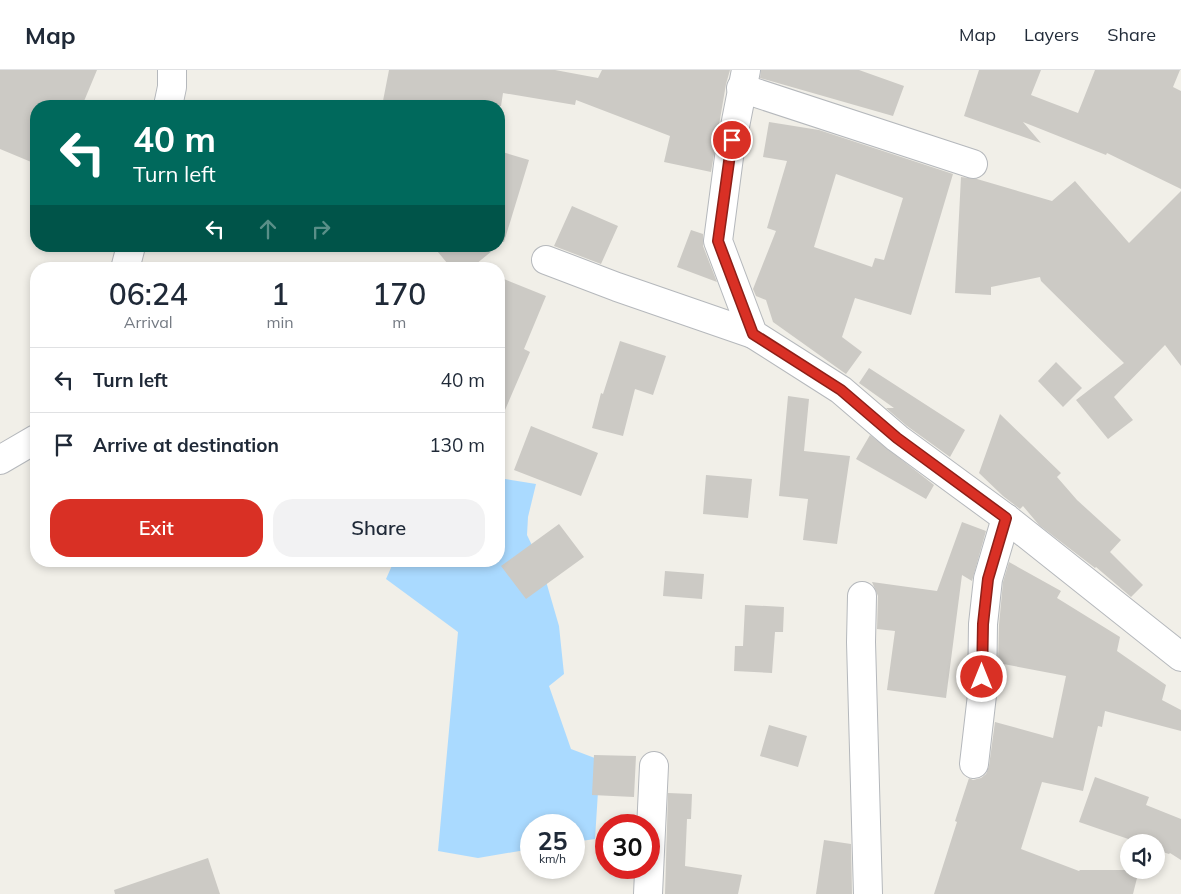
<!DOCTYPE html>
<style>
body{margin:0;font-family:Mulish,sans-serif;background:#f2f2f3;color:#1f2937;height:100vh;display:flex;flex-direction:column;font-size:19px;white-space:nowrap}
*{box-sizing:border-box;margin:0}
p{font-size:16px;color:#747a83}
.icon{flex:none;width:28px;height:28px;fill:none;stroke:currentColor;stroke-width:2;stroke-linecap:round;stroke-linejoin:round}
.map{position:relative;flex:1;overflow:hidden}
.drawer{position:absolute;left:30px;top:192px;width:475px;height:305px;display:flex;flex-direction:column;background:#fff;border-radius:20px;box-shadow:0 2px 8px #0003}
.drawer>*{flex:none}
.top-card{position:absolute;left:30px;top:30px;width:475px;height:152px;border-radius:20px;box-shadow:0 2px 8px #0003;background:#00695c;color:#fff;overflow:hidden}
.buttons{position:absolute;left:1120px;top:764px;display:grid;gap:10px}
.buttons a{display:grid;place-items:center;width:45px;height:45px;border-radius:50%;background:#fff;box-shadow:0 2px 8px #0003;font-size:25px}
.speed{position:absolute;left:520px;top:744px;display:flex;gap:10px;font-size:25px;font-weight:700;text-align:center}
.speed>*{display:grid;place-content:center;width:65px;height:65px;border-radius:50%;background:#fff;box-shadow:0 2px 8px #0003;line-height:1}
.speed small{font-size:12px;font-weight:400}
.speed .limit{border:8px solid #d22;background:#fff;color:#111}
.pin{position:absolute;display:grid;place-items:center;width:42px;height:42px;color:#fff;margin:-21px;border:2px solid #fff;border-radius:50%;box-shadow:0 1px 5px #0007}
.me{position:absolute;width:55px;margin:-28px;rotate:0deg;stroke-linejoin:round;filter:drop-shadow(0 0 4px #0008)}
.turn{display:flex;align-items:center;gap:18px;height:105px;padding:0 20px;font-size:22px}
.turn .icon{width:65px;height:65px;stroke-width:2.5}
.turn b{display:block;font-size:35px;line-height:42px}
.lanes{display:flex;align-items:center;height:48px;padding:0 20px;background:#0003;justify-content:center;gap:25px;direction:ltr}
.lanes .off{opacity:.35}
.eta{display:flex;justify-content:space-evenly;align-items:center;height:85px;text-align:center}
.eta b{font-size:30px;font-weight:600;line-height:35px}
.primary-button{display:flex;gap:10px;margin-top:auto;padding:10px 20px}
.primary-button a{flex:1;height:58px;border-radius:20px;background:#d93025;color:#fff;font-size:20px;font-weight:600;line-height:58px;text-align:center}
.primary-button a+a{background:#f2f2f3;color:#1f2937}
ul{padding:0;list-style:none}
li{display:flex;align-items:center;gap:15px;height:65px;padding:0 20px;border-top:1px solid #e0e1e3}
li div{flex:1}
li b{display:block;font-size:19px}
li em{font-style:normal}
header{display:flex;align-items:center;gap:30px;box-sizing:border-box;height:70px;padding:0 25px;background:#fff;border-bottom:1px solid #e0e1e3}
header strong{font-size:24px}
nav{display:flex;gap:28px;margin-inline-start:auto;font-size:18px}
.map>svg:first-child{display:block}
.water{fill:#aadaff}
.building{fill:#cccac5;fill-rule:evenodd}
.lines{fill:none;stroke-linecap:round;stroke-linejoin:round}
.minor-casing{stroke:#b5b8bc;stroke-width:30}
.tertiary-casing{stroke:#b5b8bc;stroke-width:30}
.minor{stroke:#fff;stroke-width:28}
.tertiary{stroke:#fff;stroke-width:28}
.route-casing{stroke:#8d1f18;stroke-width:12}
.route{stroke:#d93025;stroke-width:9}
</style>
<header>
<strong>Map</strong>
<nav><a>Map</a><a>Layers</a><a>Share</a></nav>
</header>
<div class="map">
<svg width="1181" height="824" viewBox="0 0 1181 824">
<rect width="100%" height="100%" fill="#f1efe8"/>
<!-- water -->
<path class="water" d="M499,408L536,414L528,447L527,465L541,494L559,556L564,604L549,616L571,679L600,690L595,769L574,772V755H531V779L478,788L438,781L458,562L386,509L394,491H499Z"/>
<!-- building -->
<path class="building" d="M0,0H97L82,36H36V94L0,79Z
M389,0H555L598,8L602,0H730L726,14L711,102L664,92L670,66L576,30L575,35L503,23L501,36H382Z
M761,0H859L904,16L893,46L760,8Z
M979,0H1041L1031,25L1078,43L1095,0H1180L1173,17L1181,21V119L1107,83L1106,85L1023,52L1041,73L964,46Z
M769,52L819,60L953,104L911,245L855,228L842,267L862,282L846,304L773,252L766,230L756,226L753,219L776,161L767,158L787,91L763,87ZM836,104L903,128L884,190L875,188L872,197L814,177Z
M499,81L529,90L504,172L499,171Z
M961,107L977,109L1052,131L1075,111L1129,173L1181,121V296L1165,275L1114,327L1133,350L1108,369L1076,330L1124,293L1041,211L1040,207L991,217V225L955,223Z
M572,136L618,156L601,194L554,176Z
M691,160L703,164V176L717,212L677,197Z
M433,176H498L470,199H452Z
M499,207L546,226L524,279L530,282L499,354Z
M620,271L666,286L653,325L635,319L623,366L592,358L601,323L603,324Z
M1056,292L1082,318L1063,337L1038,311Z
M869,298L965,360L950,387L907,356L886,338H894L859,313Z
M788,326L809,329L804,381L850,386L837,474L803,470L808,429L779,426Z
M1000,344L1061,403L1057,407L1077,430L1121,470L1110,482L1143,515L1131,527L1096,497L1095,498L1039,455L1023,436L1020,439L1003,426L979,403Z
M531,356L598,383L581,426L514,400Z
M870,365L934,415L926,429L856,389Z
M706,405L752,409L748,448L703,444Z
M962,452L986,461L972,511L962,505L946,628L887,620L895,561L877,559L878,526L872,512L937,521Z
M559,454L584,487L526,529L501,496Z
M1009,492L1061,521L1057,528L1120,567L1117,581L1166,615L1162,630L1181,640V661L1105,641L1102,657L1098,656L1083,721L1042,712L1021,779L1079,801L1080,800H1139L1133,824H934L957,752L955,751L969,708L973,710L981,708L986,704L989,696L995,652L1053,668L1066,606L998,593L999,555L1003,512Z
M665,501L704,504L702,529L663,526Z
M745,535L784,537L783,562H775L772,603L734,601L735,576H743Z
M769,655L807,666L798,697L760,686Z
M594,685L636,686L634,727L592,725Z
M1095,707L1149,727L1146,735L1181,749V790L1170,783L1169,784L1156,780V772H1137L1079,752Z
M668,723L692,724L691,749H687L685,796L742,805L738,824H665Z
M824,770L851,774L852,824H816Z
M208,788L220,824H115L114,820Z"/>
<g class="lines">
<defs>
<path id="minor" d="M741,18L973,94
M168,36L172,17V0
M546,190L617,217L753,264
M125,199L131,176
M0,390L36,369
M862,526L861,572L868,824
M974,694L982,625L983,554L988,509L1006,448
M648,824L654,696"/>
<path id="tertiary" d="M746,0L729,87L718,171L753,264L841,320L897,368L1006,448L1181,587"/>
</defs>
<!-- minor casing -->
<use href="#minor" class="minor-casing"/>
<!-- tertiary casing -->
<use href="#tertiary" class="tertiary-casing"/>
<!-- minor -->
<use href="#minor" class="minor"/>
<!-- tertiary -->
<use href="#tertiary" class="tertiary"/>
</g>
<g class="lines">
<defs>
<path id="route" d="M732,70L718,171L753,264L841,320L897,368L1006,448L988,509L983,554L982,607"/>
</defs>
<!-- route casing -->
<use href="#route" class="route-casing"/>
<!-- route -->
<use href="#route" class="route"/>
</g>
</svg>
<div class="buttons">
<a><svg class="icon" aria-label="sound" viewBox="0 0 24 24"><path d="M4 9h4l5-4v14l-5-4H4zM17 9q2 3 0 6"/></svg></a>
</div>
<div class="speed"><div>25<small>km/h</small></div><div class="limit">30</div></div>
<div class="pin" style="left:732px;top:70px;background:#d93025"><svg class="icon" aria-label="arrive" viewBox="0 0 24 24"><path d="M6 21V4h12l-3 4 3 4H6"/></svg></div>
<svg class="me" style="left:982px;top:607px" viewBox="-20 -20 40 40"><circle r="17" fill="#d93025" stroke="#fff" stroke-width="3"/><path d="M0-11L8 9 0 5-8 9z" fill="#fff"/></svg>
<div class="top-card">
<div class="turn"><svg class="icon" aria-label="left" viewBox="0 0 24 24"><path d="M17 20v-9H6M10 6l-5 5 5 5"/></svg><div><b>40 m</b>Turn left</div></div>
<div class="lanes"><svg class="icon" aria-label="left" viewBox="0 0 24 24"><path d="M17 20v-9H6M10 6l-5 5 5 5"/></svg><svg class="icon off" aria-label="ahead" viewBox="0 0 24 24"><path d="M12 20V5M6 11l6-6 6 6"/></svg><svg class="icon off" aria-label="right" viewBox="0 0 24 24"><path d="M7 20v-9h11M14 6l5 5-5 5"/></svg></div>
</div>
<section class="drawer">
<div class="eta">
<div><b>06:24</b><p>Arrival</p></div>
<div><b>1</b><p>min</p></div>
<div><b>170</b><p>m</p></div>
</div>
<ul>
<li><svg class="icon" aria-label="left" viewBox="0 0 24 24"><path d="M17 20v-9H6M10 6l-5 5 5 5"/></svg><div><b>Turn left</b></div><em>40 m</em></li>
<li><svg class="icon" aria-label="arrive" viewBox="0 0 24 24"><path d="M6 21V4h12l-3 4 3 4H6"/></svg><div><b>Arrive at destination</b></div><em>130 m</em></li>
</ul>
<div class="primary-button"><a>Exit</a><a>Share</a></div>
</section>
</div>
